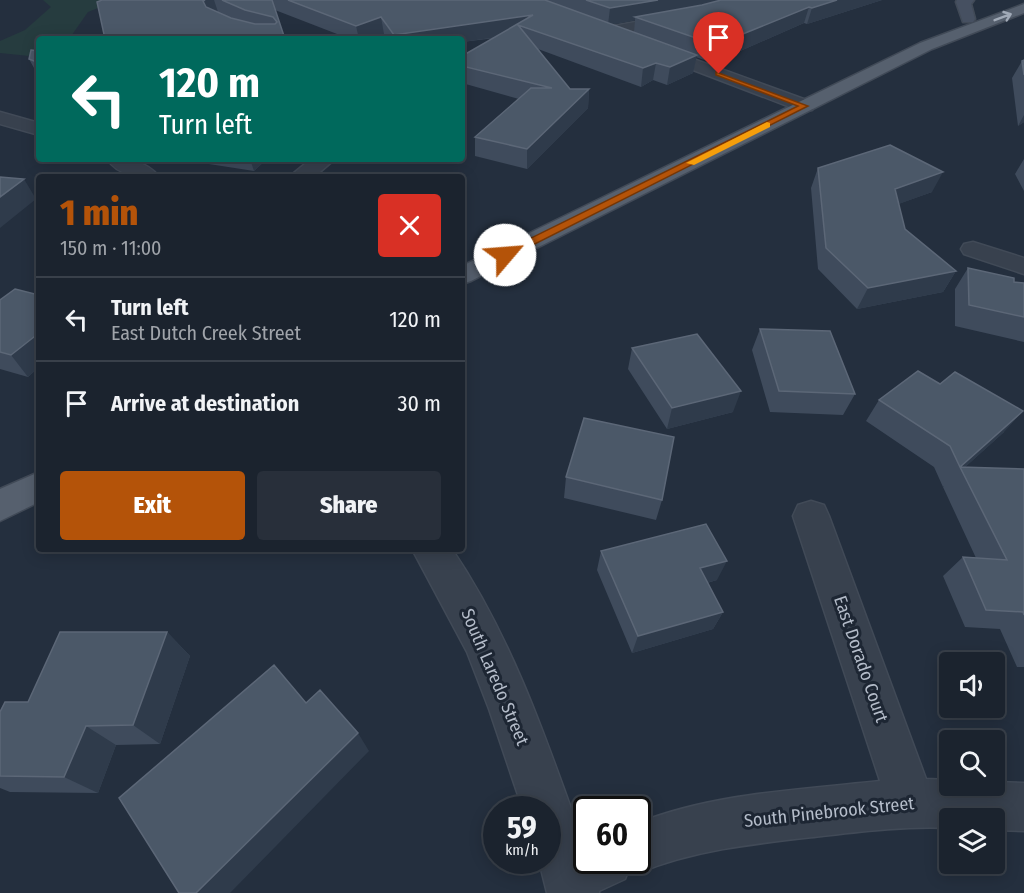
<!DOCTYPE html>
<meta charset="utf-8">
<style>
body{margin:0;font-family:"Fira Sans Condensed",sans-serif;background:#282f3a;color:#f1f3f6;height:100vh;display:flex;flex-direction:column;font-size:22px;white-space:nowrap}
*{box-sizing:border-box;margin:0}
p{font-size:20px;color:#a0a4aa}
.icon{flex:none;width:33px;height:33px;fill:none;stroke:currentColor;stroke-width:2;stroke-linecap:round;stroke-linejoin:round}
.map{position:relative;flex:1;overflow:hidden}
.details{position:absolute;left:36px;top:174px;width:429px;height:378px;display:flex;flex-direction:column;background:#1b232e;border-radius:6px;box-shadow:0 3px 15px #0003,0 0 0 2px #39404a}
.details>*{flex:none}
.top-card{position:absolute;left:36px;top:36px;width:429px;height:126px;border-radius:6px;box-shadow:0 3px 15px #0003,0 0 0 2px #39404a;background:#00695c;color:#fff;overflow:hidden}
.fabs{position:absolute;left:939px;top:652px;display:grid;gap:12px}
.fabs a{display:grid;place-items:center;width:66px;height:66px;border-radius:6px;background:#1b232e;box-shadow:0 3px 15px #0003,0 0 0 2px #39404a;font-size:30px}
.speed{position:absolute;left:483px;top:796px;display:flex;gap:12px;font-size:30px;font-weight:700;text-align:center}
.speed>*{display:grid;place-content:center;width:78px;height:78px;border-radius:50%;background:#1b232e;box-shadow:0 3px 15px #0003,0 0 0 2px #39404a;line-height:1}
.speed small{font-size:15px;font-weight:400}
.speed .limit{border:3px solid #111;border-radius:9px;background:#fff;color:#111}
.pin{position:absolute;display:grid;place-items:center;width:51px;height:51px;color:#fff;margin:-62px -26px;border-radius:50% 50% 50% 0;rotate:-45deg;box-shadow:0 0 6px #0007}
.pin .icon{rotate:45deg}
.me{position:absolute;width:66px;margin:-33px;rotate:63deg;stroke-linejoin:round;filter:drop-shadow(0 0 4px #0008)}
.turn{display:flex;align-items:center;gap:21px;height:126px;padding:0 24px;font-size:27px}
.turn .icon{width:78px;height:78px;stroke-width:2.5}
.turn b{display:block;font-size:42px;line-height:51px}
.round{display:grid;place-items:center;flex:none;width:63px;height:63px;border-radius:6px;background:#282f3a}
.head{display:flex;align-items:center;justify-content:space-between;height:102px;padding:0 24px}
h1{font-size:36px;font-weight:800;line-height:45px;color:#b45309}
.cta{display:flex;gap:12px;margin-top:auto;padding:12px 24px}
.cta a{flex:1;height:69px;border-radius:6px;background:#b45309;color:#fff;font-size:24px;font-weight:800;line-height:69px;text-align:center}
.cta a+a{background:#282f3a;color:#f1f3f6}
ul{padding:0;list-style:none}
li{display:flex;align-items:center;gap:18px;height:84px;padding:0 24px;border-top:2px solid #39404a}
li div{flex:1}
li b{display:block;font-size:22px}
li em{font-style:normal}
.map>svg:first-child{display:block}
.green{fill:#263c3f}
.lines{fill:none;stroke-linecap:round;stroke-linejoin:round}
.minor-casing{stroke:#414a57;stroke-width:3}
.secondary-casing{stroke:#414a57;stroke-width:3}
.primary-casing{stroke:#414a57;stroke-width:3}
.minor{fill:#38414e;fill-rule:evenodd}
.secondary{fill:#465061;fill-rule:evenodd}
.primary{fill:#56606e;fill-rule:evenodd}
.wall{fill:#3f4b5c;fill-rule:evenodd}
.shaded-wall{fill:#2f3b4b}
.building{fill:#4b5868;stroke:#5c6777;stroke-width:1.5}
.oneway{stroke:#a1aab7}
.route{fill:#b45309;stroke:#753606;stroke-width:1.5}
.slow{fill:#f59e0b}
.labels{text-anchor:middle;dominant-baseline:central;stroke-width:6;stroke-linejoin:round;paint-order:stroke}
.near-street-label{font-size:18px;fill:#b4bcc9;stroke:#1d2633}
</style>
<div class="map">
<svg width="1024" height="893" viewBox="0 0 1024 893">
<rect width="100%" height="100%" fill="#242f3e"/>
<!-- green -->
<path class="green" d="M43,0H118L88,12L69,39H39V57L0,53V41L25,30L51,7Z"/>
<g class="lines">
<defs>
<path id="minor" d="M736,0H759L757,3L698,19L608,37L600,32L608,27L696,11Z
M652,44L812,102L814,106L812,110H798L646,52L644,49Z
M0,112L39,123V135L0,124Z
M107,159C125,159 147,160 159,177C140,177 119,177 107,159Z
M311,159H335L314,177H289Z
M973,242L1024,258V274L964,254L961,249L964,244Z
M811,501L824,505L829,516L926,779L950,780V786H994V782L1024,783V831L994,830V819H950V828C906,826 865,831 822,836C760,843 696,849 638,873L629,869L625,879L599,891V893H547L539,861H548V810H523L489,709L467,652L412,549H452C513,639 548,744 584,845L586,844V861H638V823C714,793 799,790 880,781L793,516L798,505Z"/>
<path id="secondary" d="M957,0H974L971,4L975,19L973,22H963L956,2Z"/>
<path id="primary" d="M1024,4V13L932,49L471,281L462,284V266L920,43Z
M39,472V502L0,521V489Z"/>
</defs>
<!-- minor casing -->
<use href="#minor" class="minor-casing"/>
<!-- secondary casing -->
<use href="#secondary" class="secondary-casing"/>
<!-- primary casing -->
<use href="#primary" class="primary-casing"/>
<!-- minor -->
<use href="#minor" class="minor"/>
<!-- secondary -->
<use href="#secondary" class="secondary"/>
<!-- primary -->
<use href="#primary" class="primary"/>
</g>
<!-- wall -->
<path class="wall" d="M102,0H882L807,24L804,23L713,63L696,57L693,73L667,85L653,80L641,87L538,49L570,89H589L588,108L527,169L475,156V137L519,99L462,83V56L495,38L462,42V39H387L384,34L369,39H350L275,10L285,39ZM635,20L634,32L611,24L619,23Z
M39,51V77L29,59Z
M1024,60V122L1018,126L1012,78L1022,61Z
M195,159H267L254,171L196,162Z
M1024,159V191L1015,174Z
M818,168L932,192L898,204L905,229L956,271L943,292L857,309L818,269L811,188Z
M968,268L1014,282L1024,283V342L955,326V289Z
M39,295V367L28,377L0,369V300Z
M760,329L855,394L843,415L770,412L752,350Z
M632,348L733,412L667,429L628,369Z
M879,400L1004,432L965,467L1024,469V667H1017L1000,629L965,627L943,576L963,557L976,558L943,487L945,485L943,487L934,467L866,421Z
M566,477L662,500L656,520L564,498Z
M601,551L717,580L707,583L723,612L713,629L632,653L597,570Z
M167,632L190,656L160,744L116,745L98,793L10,792L0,788V712L28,702Z"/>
<!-- shaded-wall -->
<path class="shaded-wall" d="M205,0H214L218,12L208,17L203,1Z
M658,0H728L635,17V20L608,25L610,8Z
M837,0H882L807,24L812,8Z
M809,7L804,23L713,63L716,45Z
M533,15L518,25V34L462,42V39H394V35Z
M381,17L384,34L369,39H359L356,26Z
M697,55L693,73L667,85L670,67Z
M656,63L653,80L641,87L643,68Z
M589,89L588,108L527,169V149Z
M1024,115V122L1018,126Z
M250,159H267L254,171Z
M943,172L932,192L885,209L895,189Z
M24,179L36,199L0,228V197Z
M956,271L943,292L857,309L868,288Z
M39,333V367L28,377L11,355Z
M741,391L733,412L667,429L672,408Z
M1023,411L1004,432L962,470L960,467L943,487L960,467Z
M727,561L717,580L691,587L700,568Z
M723,612L713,629L632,653L638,636Z
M167,632L190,656L160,744L133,725Z
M86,726L116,745L98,793L64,777Z
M358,733L369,751L230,893H196Z"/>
<!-- building -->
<path class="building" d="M102,0H205L203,1L206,7L231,18L255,24H275L277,22L273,17L245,10L222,0H272L285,39H105L97,2Z
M288,0H545L697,55L670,67L656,63L643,68L518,25L570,89H589L527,149L475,137L531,88H552L462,66V56L533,15L394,35L381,17L356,26Z
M586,0H658L610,8Z
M721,0H837L812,8L809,7L716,45L635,17L702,5Z
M31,50L39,51V63L29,59Z
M1024,60V75L1022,61Z
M890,145L943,172L895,189L905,229L956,271L868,288L826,248L818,168Z
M0,177L24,179L0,197Z
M968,268L1014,278V282L1024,283V317L969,305Z
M15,289L39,295V333L11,355L0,352V300Z
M760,329L830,331L855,394L779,391Z
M697,334L741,391L672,408L632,348Z
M918,371L940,384L955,372L1023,411L960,467L950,446L879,400Z
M584,418L674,437L662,500L566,477Z
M960,467L1024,469V615L1023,612L986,610L963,557L1007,560Z
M706,524L727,561L700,568L723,612L638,636L601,551Z
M60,632H167L133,725L86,726L64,777L0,776V712L5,702H28Z
M274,665L306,703L320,690L358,733L196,893H179L119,798Z"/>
<!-- one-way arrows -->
<defs><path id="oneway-shaft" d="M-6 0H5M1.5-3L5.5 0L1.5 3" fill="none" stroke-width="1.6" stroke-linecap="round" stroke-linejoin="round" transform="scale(1.5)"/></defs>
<use class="oneway" href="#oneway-shaft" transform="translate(1003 17) rotate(-21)"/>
<!-- route -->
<path class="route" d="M716,72L808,106L509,257H501V253L798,106L716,75Z"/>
<!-- slow -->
<path class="slow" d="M767,122L770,123V127L694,165L686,163Z"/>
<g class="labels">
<!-- near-street labels -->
<g class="near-street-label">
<text transform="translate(861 659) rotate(71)">East Dorado Court</text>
<text transform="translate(495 677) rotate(67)">South Laredo Street</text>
<text transform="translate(829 812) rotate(-6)">South Pinebrook Street</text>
</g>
</g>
</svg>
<div class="fabs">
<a><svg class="icon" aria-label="sound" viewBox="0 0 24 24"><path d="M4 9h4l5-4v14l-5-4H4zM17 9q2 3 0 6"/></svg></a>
<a><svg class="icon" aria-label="search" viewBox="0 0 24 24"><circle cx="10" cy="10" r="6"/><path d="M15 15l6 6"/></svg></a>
<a><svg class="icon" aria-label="layers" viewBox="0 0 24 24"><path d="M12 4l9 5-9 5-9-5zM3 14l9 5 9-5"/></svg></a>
</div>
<div class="speed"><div>59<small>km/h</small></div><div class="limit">60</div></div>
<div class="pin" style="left:719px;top:74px;background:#d93025"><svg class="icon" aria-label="arrive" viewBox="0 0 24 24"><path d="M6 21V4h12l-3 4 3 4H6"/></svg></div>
<svg class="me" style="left:505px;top:255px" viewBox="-20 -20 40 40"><circle r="19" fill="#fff"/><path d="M0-13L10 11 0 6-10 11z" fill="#b45309"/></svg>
<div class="top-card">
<div class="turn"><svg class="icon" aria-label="left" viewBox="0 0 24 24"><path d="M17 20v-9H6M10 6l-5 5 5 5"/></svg><div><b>120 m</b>Turn left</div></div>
</div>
<section class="details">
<div class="head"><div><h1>1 min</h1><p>150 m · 11:00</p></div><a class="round" style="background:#d93025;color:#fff"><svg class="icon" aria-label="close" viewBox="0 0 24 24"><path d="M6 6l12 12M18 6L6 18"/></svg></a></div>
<ul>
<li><svg class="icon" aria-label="left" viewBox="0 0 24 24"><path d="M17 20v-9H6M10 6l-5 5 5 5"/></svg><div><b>Turn left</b><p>East Dutch Creek Street</p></div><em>120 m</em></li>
<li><svg class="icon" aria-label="arrive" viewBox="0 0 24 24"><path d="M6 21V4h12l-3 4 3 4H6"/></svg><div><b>Arrive at destination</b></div><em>30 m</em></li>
</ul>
<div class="cta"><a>Exit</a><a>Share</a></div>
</section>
</div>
